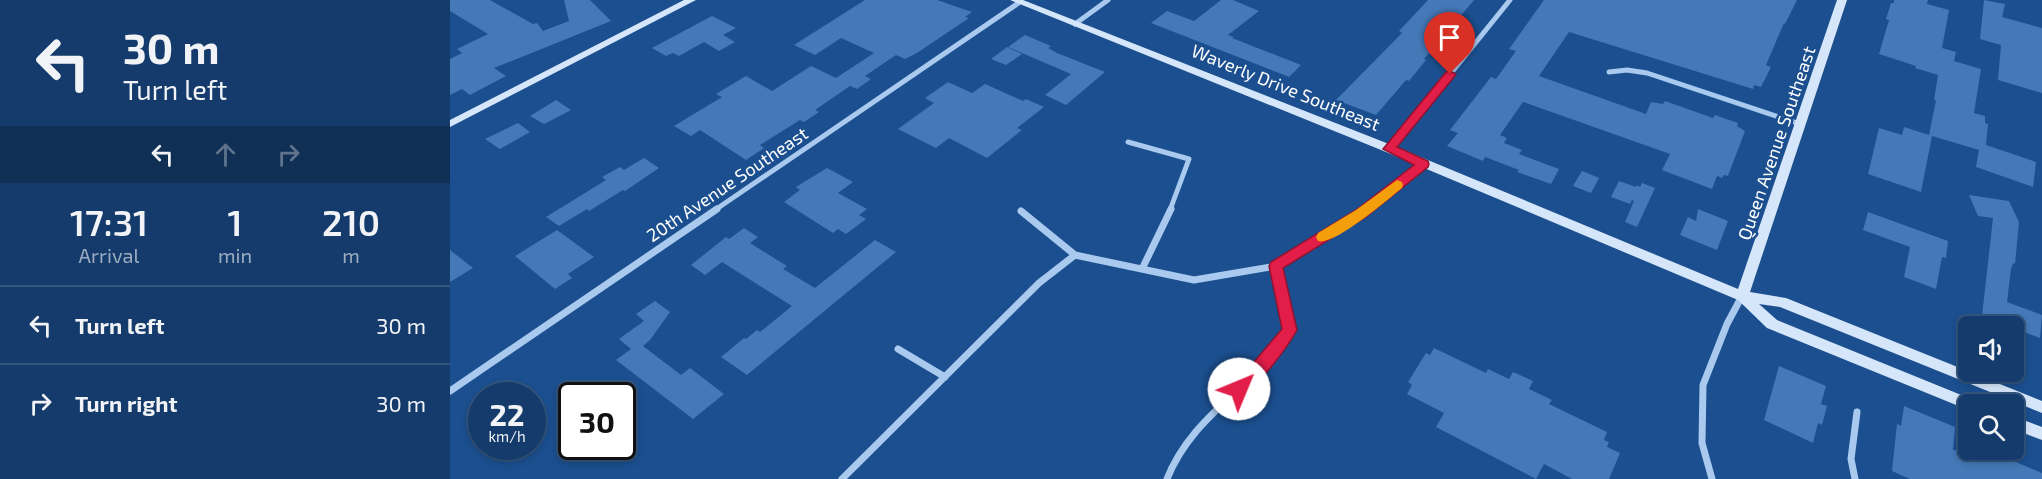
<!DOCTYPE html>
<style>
body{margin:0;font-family:"Exo 2",sans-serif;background:#1d4271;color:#f1f3f6;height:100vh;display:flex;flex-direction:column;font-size:22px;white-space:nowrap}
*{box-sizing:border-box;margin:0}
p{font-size:20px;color:#9dadc1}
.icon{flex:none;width:33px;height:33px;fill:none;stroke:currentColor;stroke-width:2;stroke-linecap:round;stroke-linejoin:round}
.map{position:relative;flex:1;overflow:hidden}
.side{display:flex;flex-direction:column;background:#143b6b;width:450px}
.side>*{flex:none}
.hud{background:#143b6b;color:#f1f3f6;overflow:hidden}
.fabs{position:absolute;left:1508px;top:316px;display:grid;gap:12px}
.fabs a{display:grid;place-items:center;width:66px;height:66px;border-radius:9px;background:#143b6b;box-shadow:0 3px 9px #0003,0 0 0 2px #33557e;font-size:30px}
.speed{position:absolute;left:18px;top:382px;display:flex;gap:12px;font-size:30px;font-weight:700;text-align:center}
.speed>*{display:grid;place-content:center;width:78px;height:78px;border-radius:50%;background:#143b6b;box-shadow:0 3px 9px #0003,0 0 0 2px #33557e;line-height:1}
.speed small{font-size:15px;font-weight:400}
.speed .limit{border:3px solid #111;border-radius:9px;background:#fff;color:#111}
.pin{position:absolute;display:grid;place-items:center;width:51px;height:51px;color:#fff;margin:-62px -26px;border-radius:50% 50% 50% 0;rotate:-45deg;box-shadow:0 0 6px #0007}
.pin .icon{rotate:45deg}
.me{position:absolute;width:66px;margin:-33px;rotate:45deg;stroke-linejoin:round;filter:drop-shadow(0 0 4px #0008)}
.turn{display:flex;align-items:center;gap:21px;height:126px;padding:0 24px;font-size:27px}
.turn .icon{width:78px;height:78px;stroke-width:2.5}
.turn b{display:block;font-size:42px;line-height:51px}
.lanes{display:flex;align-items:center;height:57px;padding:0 24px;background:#0003;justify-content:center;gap:30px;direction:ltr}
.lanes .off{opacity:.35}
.eta{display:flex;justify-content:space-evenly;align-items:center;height:102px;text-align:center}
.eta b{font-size:36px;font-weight:600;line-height:42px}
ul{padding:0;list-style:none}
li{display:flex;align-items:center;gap:18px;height:78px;padding:0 24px;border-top:2px solid #33557e}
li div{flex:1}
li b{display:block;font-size:22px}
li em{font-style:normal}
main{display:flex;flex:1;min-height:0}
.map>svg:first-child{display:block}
.building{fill:#4478b7}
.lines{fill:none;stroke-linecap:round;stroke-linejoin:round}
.street-far1{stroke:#a9c9ee;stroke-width:5}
.street{stroke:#a9c9ee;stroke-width:7}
.secondary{fill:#d6e6fa;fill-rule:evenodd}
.route{fill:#e11d48;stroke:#92132f;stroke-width:1.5}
.slow{fill:#f59e0b}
.labels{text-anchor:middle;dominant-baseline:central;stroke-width:5;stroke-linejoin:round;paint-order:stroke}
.street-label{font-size:18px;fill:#fff;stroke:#1b4f8f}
</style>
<main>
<section class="side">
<div class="hud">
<div class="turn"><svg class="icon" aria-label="left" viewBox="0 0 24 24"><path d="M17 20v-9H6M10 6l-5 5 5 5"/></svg><div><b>30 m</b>Turn left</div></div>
<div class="lanes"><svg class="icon" aria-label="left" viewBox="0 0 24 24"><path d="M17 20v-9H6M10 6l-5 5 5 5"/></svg><svg class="icon off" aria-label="ahead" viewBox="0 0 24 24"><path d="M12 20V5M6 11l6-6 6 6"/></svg><svg class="icon off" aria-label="right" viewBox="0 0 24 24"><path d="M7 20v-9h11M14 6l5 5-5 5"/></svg></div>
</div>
<div class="eta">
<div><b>17:31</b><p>Arrival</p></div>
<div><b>1</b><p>min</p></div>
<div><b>210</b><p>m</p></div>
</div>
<ul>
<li><svg class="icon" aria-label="left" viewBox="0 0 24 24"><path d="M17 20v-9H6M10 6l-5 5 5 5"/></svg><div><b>Turn left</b></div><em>30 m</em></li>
<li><svg class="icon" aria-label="right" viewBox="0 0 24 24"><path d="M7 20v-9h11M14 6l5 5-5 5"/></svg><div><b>Turn right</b></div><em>30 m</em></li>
</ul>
</section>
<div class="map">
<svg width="1592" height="479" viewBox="0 0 1592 479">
<rect width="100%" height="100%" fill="#1b4f8f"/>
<!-- building -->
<path class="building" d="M0,0H40L83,24L87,23L93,31L119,21L114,0H140L161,21L44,68L56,76L20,95L12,89L0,95V59L12,53L7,49L38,34L0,11Z
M415,0H487L522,12L515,17L519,18L467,53L455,59L446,55L415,76L421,79L407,89L400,86L365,110L369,112L354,122L350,120L310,145L314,148L296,160L250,130L241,136L224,126L272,97L266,94L296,76L322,91L361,66L386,78L424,53L391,38L365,55L344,45Z
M771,0H783L809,11L778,35L784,37L782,38L851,65L839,77L701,23L717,11L744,21Z
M978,0H1024L974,59L976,60L959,81L956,80L926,115L886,100L952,33L949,31Z
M1094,0H1347L1335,24L1334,23L1316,65L1321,67L1311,87L1304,85L1303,89L1119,32L1089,76L1196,114L1201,102L1213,104L1215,101L1263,118L1265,115L1288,123L1287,126L1295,131L1278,176L1274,175L1272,178L1267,176L1262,189L1212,170L1220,154L1073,102L1050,135L1057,138L1054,143L1072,150L1069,154L1109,169L1101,184L1067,172L1069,170L1035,157L1033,161L997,146L1008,133L1000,130L1041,77L1046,79L1066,51L1059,49Z
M1444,0H1478L1477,4L1499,10L1492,48L1506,52L1504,61L1531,69L1524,113L1535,116V123L1538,124L1536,145L1586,162L1583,187L1526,167L1529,150L1482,136L1471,192L1418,174L1429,128L1452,135L1454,127L1479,135L1486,100H1484L1488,75L1465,68L1466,66L1429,54L1439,20L1436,19L1441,3H1444Z
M1534,0L1555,4L1552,17L1592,28V93L1548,80L1551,45L1530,39Z
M262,16L286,28L273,35L285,42L269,51L254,42L229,56L223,53L216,56L202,48Z
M575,35L601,46L598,48L607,53L655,72L616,105L595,95L621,74L558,47Z
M557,47L572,54L556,65L541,59Z
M498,82L522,93L535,84L573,101L576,99L594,107L567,128L572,130L537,158L499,138L486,148L448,129L484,103L475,98Z
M106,100L121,110L94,124L80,116Z
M68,123L80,132L50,149L35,139Z
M194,158L209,168L175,191L173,190L139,211L137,209L109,226L96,217L156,180L152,177L170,167L174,170Z
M377,168L403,182L388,193L417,209L409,215L416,219L396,234L388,229L383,233L334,202L350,190L346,187Z
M1132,171L1149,178L1141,193L1123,186Z
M1169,181L1186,187L1187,185L1190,187L1192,183L1205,188L1187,227L1175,222L1184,201L1182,200L1180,204L1161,197Z
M1519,195L1559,201L1569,222L1565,264L1563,263L1561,269L1557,302L1592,315L1590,338L1532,316L1543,218L1528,216Z
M1248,209L1278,221L1267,250L1230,235L1238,217L1246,221Z
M1418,212L1498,241L1496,258L1492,257L1486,289L1454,277L1460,247L1413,230Z
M294,228L308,237L300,243L337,266L333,269L365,288L425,240L446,252L297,375L271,357L294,338L296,339L307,330L310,332L342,306L272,262L255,275L241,265L276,237L279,239Z
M107,230L144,257L118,274L122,278L105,289L65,256Z
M0,250L23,268L0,282Z
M205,301L220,312L200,340L193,346L231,375L240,368L274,394L243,419L166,360L181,349L169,339L194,321L186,314Z
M984,348L1036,373L1038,369L1059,379L1063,372L1083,381L1079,389L1102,400L1099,404L1157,432L1154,440L1159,442L1157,447L1170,453L1159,479H1122L1094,464L1086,479L986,427L994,413L957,394L962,385L958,382L976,353L980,355Z
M1329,366L1376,386L1371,404L1377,406L1372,425L1368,423L1363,443L1314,420Z
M1454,406L1505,427L1503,450H1554V457L1592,473V479H1460L1442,471L1447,424L1451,426Z"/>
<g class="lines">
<!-- street-far1 -->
<path class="street-far1" d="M625,24L658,0
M1159,72L1177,70L1197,73L1350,124
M678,142L739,159L720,210
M940,149L1060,0
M265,210L570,2
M915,210L973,164"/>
<!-- street -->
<path class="street" d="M571,211L625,255
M693,267L721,209
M448,349L495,377
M0,391L267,209
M392,479L589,283L625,255L744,280L826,266L917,209
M717,479C735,433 771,407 805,373C818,360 828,345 839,330L826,266
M1262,479L1252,443L1253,385L1277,324L1292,296
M1405,479L1401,459L1407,412"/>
<!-- secondary -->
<path class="secondary" d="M234,0H246L0,127V120Z
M560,0H573L944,146L1288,289L1387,0H1397L1300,292L1336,298L1592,401V413L1330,307L1309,304L1327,320L1526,401L1528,405H1518V410L1516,409L1317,328L1288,300L936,152Z
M1563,416L1592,427V440L1563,429Z"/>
</g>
<!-- route -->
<path class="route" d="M1000,71L1006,74L1004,77L947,147L978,161L979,164L978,167L916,217L833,268L847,330C839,345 807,389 792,394C788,396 787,395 783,393L781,389L832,329L819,266L821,262L906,210L964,165L933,149L996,72Z"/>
<!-- slow -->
<path class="slow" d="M947,180L952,182L953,185L952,188C937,200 884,246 868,241L866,237L868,233L906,210Z"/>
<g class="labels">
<!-- street labels -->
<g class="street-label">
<text transform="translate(836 87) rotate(22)">Waverly Drive Southeast</text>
<text transform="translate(1326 143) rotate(-71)">Queen Avenue Southeast</text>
<text transform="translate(277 184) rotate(-34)">20th Avenue Southeast</text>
</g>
</g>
</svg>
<div class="fabs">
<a><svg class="icon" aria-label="sound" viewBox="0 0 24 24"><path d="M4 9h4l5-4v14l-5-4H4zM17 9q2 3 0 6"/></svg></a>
<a><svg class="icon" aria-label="search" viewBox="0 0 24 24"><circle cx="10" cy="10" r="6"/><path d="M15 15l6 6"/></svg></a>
</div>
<div class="speed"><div>22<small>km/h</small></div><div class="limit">30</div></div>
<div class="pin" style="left:1000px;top:74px;background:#d93025"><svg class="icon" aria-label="arrive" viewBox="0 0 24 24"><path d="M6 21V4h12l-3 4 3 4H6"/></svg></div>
<svg class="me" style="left:789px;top:389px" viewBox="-20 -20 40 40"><circle r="19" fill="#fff"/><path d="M0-13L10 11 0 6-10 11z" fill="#e11d48"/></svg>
</div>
</main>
